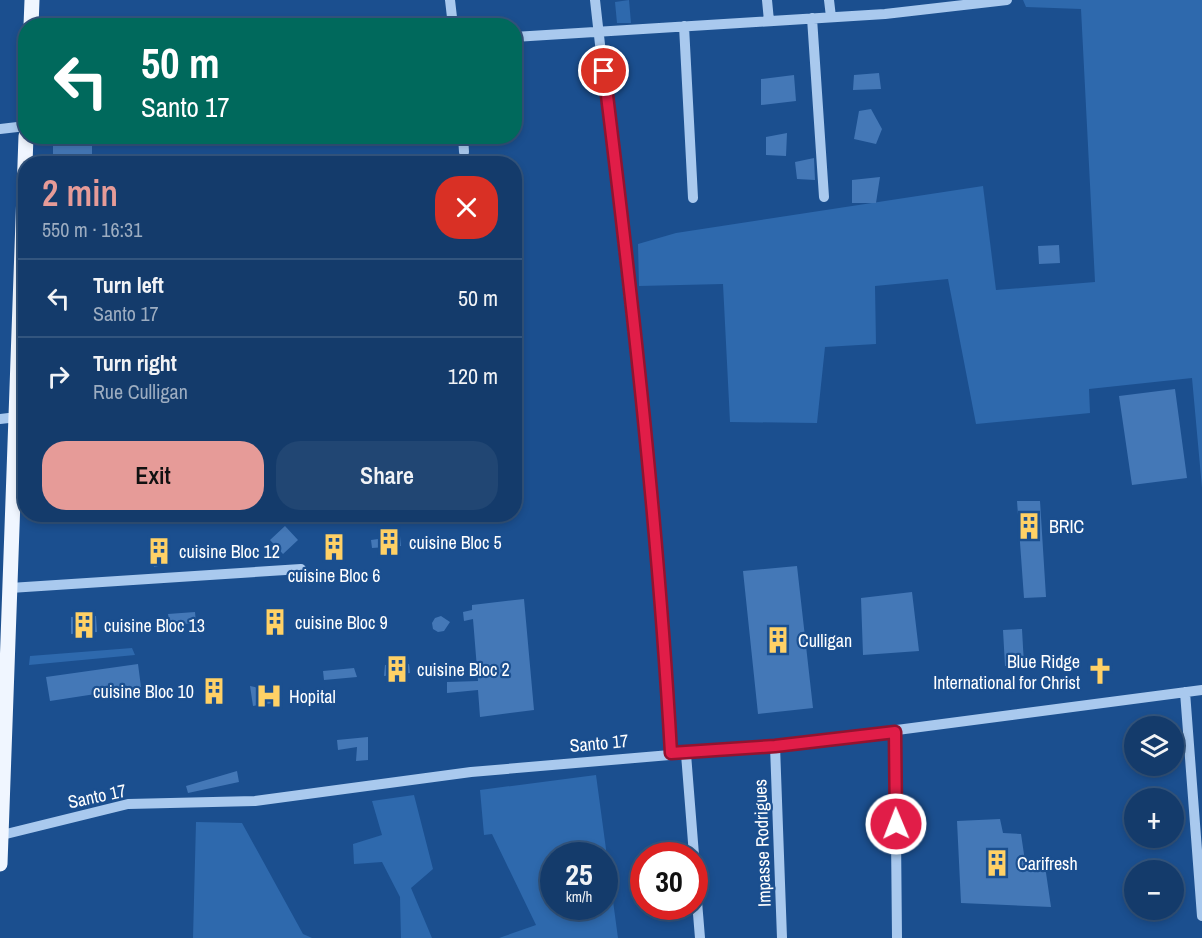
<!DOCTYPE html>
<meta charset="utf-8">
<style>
body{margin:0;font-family:"Archivo Narrow",sans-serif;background:#214673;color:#f1f3f6;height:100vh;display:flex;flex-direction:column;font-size:22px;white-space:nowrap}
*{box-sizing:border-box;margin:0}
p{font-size:20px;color:#9dadc1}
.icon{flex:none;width:33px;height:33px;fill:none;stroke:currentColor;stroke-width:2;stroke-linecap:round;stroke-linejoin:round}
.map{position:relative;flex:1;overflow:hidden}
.panel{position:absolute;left:18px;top:156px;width:504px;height:366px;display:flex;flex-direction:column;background:#143b6b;border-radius:24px;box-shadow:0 3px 9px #0003,0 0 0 2px #33557e}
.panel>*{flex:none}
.guide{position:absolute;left:18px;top:18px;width:504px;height:126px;border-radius:24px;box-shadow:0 3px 9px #0003,0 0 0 2px #33557e;background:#00695c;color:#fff;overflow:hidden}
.tools{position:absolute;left:1124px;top:716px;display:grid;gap:12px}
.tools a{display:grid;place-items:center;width:60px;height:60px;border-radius:50%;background:#143b6b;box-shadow:0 3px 9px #0003,0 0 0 2px #33557e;font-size:30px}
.speed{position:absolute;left:540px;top:842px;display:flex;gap:12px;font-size:30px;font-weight:700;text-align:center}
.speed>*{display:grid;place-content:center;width:78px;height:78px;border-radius:50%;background:#143b6b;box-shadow:0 3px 9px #0003,0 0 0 2px #33557e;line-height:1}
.speed small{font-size:15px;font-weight:400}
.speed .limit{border:9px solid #d22;background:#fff;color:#111}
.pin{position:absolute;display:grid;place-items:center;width:51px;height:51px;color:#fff;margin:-26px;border:3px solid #fff;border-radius:50%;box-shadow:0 2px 6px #0007}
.me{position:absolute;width:66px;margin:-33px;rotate:359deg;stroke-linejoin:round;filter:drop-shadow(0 0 4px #0008)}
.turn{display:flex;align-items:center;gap:21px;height:126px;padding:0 24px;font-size:27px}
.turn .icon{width:78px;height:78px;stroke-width:2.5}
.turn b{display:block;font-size:42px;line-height:51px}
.round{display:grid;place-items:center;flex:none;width:63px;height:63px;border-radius:24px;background:#214673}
.headline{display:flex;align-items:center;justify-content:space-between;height:102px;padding:0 24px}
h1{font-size:36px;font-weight:600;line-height:45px;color:#e69b98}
.button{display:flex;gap:12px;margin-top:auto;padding:12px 24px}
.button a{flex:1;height:69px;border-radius:24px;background:#e69b98;color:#111;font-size:24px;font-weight:600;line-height:69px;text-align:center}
.button a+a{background:#214673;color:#f1f3f6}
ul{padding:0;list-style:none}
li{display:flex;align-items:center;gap:18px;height:78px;padding:0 24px;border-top:2px solid #33557e}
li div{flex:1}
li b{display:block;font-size:22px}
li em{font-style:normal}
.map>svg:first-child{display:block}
.green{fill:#2e69ad;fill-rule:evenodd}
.building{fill:#4478b7}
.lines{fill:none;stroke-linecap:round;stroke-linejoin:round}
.minor{stroke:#a9c9ee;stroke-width:10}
.major{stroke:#f0f6ff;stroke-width:15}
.route-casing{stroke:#92132f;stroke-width:15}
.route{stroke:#e11d48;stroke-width:10}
.labels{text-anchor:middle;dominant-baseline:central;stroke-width:4.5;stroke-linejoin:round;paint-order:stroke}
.poi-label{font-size:18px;fill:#fff;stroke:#1b4f8f;text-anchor:start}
.street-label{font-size:18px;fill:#fff;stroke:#1b4f8f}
</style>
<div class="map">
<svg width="1202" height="938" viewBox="0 0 1202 938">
<rect width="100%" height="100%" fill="#1b4f8f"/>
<!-- green -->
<path class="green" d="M629,0L631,23H617L615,2Z
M1023,0H1202V488L1192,378L1089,389L1090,413L976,424L948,279L875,286L876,344L825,347L817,423L730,422L723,284L639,286L638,244L676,233L983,186L996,290L1095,282L1081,9L1026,7Z
M132,648L135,655L29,665L30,656Z
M596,775L618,938H499L536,925L492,834L484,835L480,790ZM554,855H604V906H554Z
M414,795L433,869L411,888L432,938H401L400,897L382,862L354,864L353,844L382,835L372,801Z
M196,822L242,823L303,934L312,938H193Z"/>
<!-- building -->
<path class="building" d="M879,73L881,89L853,90L854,75Z
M794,75L796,101L761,105V79Z
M871,109L882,129L876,144L854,139L859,111Z
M787,133L786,156L766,155V137Z
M53,136H92V158L53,157Z
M814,158L815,180L797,179L795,162Z
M880,177L876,203H852V180Z
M1059,245L1060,263L1039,264L1038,246Z
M1175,389L1187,478L1132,485L1119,396Z
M1017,501H1040L1046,597L1024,598Z
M285,526L298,540L283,554L270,540Z
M163,536L168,564L154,567L151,538Z
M400,536L401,546L372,548L371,540Z
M797,566L813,708L758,714L743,571Z
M912,592L919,651L863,655L861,598Z
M524,599L534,710L480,717L478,690L447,693V682L478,681L473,619L464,621L463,612L472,610V605Z
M278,608L283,636L270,637L267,609Z
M195,612L196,623L170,625L168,614Z
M96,616L97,632L71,634V617Z
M441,616L450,622L444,631L438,632L433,629L432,623L435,618Z
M1022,629L1024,665L1005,666L1003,630Z
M138,664L141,687L50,701L46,677Z
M409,664L410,673L384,676L385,665Z
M354,668L357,677L324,680L323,671Z
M221,676L224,703L208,706L205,678Z
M250,686L272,691L273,703L253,706Z
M368,737V760L356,761L357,747L338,750L337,740Z
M237,771L239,782L188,793L186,786Z
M1000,819L1003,833L1021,834L1025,861L1045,866L1051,907L961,903L957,821Z"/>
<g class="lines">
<!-- minor -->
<path class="minor" d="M450,0L453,26
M595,0C623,251 656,501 671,753
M767,0L769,21
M829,0L831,17
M812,18L824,197
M684,26L693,198
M514,37L885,14L1007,0
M0,129L26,126
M463,136L464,152
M0,419L17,417
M10,588L301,569
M1185,692L1202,916
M895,732L897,938
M775,746L782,938
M686,754L694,855
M2,835L128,804L255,801L471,772L775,746L1202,690
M694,865L700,938"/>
<!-- major -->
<path class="major" d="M31,26L32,0
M0,864L26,136"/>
</g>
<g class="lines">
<defs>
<path id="route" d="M604,71C632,297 658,525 671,753L775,746L895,732L896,824"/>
</defs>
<!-- route casing -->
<use href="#route" class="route-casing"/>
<!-- route -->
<use href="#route" class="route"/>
</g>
<!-- icons -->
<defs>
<symbol id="building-bare" viewBox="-9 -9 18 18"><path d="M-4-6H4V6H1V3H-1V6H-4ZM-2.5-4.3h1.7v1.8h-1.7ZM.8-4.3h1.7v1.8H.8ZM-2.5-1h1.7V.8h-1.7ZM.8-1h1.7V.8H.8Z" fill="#ffd166" stroke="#1b4f8f" stroke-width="2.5" paint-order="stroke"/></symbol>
<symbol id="church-bare" viewBox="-9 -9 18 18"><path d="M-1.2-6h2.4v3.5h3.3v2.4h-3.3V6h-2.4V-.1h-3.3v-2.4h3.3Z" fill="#ffd166" stroke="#1b4f8f" stroke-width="2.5" paint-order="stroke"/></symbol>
<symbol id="hospital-bare" viewBox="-9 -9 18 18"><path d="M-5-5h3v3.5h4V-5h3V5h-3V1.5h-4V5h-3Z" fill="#ffd166" stroke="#1b4f8f" stroke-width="2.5" paint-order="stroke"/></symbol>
</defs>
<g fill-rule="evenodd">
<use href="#building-bare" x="1010" y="507" width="38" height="38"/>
<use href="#building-bare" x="370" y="523" width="38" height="38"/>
<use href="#building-bare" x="315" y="528" width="38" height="38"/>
<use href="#building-bare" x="140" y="532" width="38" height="38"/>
<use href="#building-bare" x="256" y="603" width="38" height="38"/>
<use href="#building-bare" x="65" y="606" width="38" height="38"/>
<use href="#building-bare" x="759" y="621" width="38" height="38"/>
<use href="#building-bare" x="378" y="650" width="38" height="38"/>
<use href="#church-bare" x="1081" y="652" width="38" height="38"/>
<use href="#building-bare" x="195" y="672" width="38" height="38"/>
<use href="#hospital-bare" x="250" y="677" width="38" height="38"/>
<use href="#building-bare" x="978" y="844" width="38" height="38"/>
</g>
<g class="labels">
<!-- poi labels -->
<g class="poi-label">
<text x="1049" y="526">BRIC</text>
<text x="409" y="542">cuisine Bloc 5</text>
<text x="179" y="551">cuisine Bloc 12</text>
<text x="334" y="575" text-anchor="middle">cuisine Bloc 6</text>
<text x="295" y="622">cuisine Bloc 9</text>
<text x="104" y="625">cuisine Bloc 13</text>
<text x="798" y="640">Culligan</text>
<text x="1080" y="661" text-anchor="end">Blue Ridge<tspan x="1080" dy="21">International for Christ</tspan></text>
<text x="417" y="669">cuisine Bloc 2</text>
<text x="194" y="691" text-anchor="end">cuisine Bloc 10</text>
<text x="289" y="696">Hopital</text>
<text x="1017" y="863">Carifresh</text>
</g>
<!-- street labels -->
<g class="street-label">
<text transform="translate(599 743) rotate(-5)">Santo 17</text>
<text transform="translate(97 796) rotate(-12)">Santo 17</text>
<text transform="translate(762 843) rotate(-92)">Impasse Rodrigues</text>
</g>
</g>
</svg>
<div class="tools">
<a><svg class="icon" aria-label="layers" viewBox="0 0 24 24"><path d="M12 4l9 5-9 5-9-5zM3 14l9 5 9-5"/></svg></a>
<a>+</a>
<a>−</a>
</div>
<div class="speed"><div>25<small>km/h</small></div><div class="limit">30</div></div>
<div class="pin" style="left:604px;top:71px;background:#d93025"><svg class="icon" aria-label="arrive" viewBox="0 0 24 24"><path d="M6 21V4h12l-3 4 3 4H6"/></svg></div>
<svg class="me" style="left:896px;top:824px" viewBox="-20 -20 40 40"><circle r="17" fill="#e11d48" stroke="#fff" stroke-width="3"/><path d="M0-11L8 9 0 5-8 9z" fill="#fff"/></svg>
<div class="guide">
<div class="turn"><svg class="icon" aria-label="left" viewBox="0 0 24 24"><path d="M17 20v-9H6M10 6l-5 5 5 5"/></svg><div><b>50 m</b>Santo 17</div></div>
</div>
<section class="panel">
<div class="headline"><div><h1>2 min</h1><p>550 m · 16:31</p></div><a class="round" style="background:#d93025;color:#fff"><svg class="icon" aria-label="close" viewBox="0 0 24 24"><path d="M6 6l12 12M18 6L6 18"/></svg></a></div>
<ul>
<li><svg class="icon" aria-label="left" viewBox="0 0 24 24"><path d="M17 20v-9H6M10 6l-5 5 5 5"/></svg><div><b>Turn left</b><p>Santo 17</p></div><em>50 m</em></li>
<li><svg class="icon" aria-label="right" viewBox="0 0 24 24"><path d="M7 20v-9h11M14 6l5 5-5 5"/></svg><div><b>Turn right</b><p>Rue Culligan</p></div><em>120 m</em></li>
</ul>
<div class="button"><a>Exit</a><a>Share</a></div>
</section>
</div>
